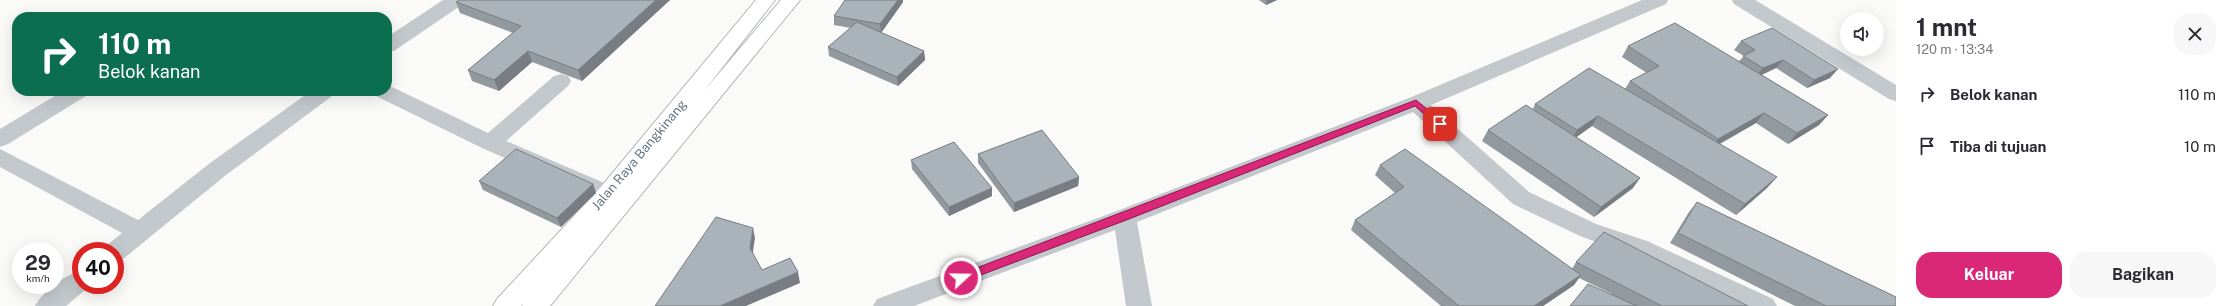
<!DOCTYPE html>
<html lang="id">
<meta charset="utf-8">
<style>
body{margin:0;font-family:"Public Sans",sans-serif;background:#f7f7f7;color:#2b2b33;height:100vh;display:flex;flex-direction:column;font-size:15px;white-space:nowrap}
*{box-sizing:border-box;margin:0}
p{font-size:13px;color:#7c7c81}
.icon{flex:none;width:22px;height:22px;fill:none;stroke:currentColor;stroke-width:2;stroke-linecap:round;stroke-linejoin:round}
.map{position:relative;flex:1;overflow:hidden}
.side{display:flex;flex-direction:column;background:#fff;width:340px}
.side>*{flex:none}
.banner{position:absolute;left:12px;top:12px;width:380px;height:84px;border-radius:16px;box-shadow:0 4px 16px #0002;background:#0b6e4f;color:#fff;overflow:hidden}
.controls{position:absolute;left:1840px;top:12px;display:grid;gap:8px}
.controls a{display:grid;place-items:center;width:44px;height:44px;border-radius:50%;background:#fff;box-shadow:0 4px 16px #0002;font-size:20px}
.speed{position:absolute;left:12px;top:242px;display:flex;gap:8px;font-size:20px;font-weight:700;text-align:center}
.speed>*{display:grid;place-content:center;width:52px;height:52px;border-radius:50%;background:#fff;box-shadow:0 4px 16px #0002;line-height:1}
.speed small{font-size:10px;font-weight:400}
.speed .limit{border:6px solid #d22;background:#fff;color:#111}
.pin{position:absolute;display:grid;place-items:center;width:34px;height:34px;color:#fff;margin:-17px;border-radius:8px;box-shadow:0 2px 6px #0006}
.me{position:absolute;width:44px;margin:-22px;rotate:69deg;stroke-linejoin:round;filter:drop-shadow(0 0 3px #0008)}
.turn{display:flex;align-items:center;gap:14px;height:84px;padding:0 20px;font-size:18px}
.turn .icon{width:52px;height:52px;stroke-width:2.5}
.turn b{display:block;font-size:28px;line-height:34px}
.round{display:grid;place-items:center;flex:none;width:42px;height:42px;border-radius:16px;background:#f7f7f7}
.summary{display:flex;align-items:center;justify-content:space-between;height:68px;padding:0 20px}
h1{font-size:24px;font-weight:700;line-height:30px}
.button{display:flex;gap:8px;margin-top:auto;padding:8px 20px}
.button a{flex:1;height:46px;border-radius:16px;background:#db2777;color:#fff;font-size:16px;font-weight:700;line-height:46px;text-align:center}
.button a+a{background:#f7f7f7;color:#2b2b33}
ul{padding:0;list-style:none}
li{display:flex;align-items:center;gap:12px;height:52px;padding:0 20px}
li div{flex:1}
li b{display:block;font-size:15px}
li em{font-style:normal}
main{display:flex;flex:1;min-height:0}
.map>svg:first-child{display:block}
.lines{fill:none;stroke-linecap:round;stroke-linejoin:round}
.highway-casing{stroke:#b4b9bd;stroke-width:2}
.minor{fill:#c3c8cc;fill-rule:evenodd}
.highway{fill:#fff;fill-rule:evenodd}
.wall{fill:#929a9f}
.shaded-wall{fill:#777d82}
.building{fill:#aab3b9;stroke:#777d82}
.route{fill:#db2777;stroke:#8e194d}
.labels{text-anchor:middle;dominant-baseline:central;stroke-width:4;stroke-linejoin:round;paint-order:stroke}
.street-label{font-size:13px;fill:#657683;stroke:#fff}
</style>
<main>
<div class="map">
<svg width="1896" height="306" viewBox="0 0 1896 306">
<rect width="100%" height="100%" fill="#fafaf8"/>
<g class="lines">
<defs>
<path id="highway" d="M756,0H775L704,91L781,0H800L550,306H522L524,303L521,306H493L497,299L600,188Z"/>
</defs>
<!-- highway casing -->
<use href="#highway" class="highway-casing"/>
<!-- minor -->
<path class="minor" d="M443,0H465L463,4L394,51L387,52V37Z
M1642,0H1668L1666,4L1431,105L1529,192L1596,224L1647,241L1773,299L1777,306H1740L1631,255L1580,236L1513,204L1413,112L1137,222L1152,306H1126L1115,230L914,306H873L877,299L1117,211L1409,98Z
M1732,0H1755L1896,85V101L1889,99L1734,4Z
M561,74L568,76L571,81L568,86L506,141L616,188L619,194L616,200L608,203L600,200L482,148L376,96L373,91H387V85L390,86L488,133L554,76Z
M63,91H89L86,96L8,144L0,147V129Z
M311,91H335L332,96L226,175L123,259L115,261V251H104L107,245L122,233L0,167V149L138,220L210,163Z
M81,270V285H91L66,306H35C43,291 65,275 81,270Z"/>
<!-- highway -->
<use href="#highway" class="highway"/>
</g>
<!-- wall -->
<path class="wall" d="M459,0H670L582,81L532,62L499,91L472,81L468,70L513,33L460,13L456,2Z
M845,0H903V2L881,33L924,51L925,60L898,86L829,56L828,47L851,28L834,25V16Z
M1259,0H1277L1266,5Z
M1741,41L1830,78L1807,88L1776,68L1762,75L1828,115L1819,125L1788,144L1756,123L1720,144L1768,187L1736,215L1592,126L1576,137L1633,188L1594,217L1482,141L1488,130L1533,109L1535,104L1625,89L1630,81L1647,73L1622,57L1628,46L1739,61L1744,56L1734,50Z
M978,154L1079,177L1078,186L1014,212L978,163Z
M911,160L992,188V196L949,216L912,169Z
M1380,165L1572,269L1576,262L1748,306H1570L1612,294L1579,278L1574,285L1543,306H1441L1351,230L1355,220L1395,193L1375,175Z
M479,181L593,184L596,193L561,227L483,190Z
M1697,202L1896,306H1795L1670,243L1689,212Z"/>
<!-- shaded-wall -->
<path class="shaded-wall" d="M656,0H670L582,81L578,70Z
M898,0H903V2L881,33L880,24Z
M1267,0H1277L1266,5Z
M528,51L532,62L499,91L494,80Z
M924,51L925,60L898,86L897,77Z
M1783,60L1776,68L1756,77L1763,68Z
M1838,69L1830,78L1807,88L1814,80Z
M1764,113L1756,123L1710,149L1718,139Z
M1828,115L1819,125L1788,144L1797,133Z
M1598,116L1592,126L1571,141L1577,130Z
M1079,177L1078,186L1014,212V203Z
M1777,177L1768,187L1736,215L1745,204Z
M1640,178L1633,188L1594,217L1601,207Z
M593,184L596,193L561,227L557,218Z
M992,188V196L949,216V207Z
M753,228L755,238L752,258L750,248Z
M798,272L800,283L746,306H720Z
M1581,275L1574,285L1543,306H1534Z"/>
<!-- building -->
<path class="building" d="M459,0H656L578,70L528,51L494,80L468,70L521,26L456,2Z
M845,0H898L880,24L834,16Z
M857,22L924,51L897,77L828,47Z
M1675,23L1828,115L1797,133L1764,113L1718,139L1630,81L1659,66L1628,46Z
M1772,28L1838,69L1814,80L1783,60L1763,68L1743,56L1755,50L1741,41Z
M1589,68L1777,177L1745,204L1598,116L1577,130L1535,104Z
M1526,105L1640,178L1601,207L1488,130Z
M1042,130L1079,177L1014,203L978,154Z
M954,142L992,188L949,207L911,160Z
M516,149L593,184L557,218L479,181Z
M1405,149L1581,275L1534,306H1459L1355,220L1404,187L1380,165Z
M1697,202L1896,297V306H1826L1678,233Z
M716,217L753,228L750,248L762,270L790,258L798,272L720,306H655Z
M1604,232L1748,306H1662L1576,262Z
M1588,284L1637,306H1570Z"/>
<!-- route -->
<path class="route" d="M1416,100L1443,122V126H1437L1415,106L1129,219L965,281L961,282L956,278L958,275Z"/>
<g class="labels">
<!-- street labels -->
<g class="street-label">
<text transform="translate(639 155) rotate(-50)">Jalan Raya Bangkinang</text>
</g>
</g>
</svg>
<div class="controls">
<a><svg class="icon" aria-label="sound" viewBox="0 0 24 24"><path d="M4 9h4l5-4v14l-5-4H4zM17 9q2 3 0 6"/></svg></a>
</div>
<div class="speed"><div>29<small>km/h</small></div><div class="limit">40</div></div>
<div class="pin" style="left:1440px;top:124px;background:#d93025"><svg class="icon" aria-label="arrive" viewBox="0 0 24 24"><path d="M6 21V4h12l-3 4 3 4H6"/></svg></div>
<svg class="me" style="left:961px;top:278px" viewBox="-20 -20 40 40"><circle r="17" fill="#db2777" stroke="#fff" stroke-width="3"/><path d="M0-11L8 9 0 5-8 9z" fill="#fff"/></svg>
<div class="banner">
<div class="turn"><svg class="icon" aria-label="right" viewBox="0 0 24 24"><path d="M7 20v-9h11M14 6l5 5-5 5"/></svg><div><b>110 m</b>Belok kanan</div></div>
</div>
</div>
<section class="side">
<div class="summary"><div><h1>1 mnt</h1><p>120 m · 13:34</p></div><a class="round"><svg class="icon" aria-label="close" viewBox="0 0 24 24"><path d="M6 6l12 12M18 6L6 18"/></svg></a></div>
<ul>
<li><svg class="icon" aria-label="right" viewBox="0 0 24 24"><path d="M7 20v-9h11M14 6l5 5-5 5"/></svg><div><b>Belok kanan</b></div><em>110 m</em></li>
<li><svg class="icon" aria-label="arrive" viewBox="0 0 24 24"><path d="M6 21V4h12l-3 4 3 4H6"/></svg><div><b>Tiba di tujuan</b></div><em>10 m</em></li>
</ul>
<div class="button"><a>Keluar</a><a>Bagikan</a></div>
</section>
</main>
